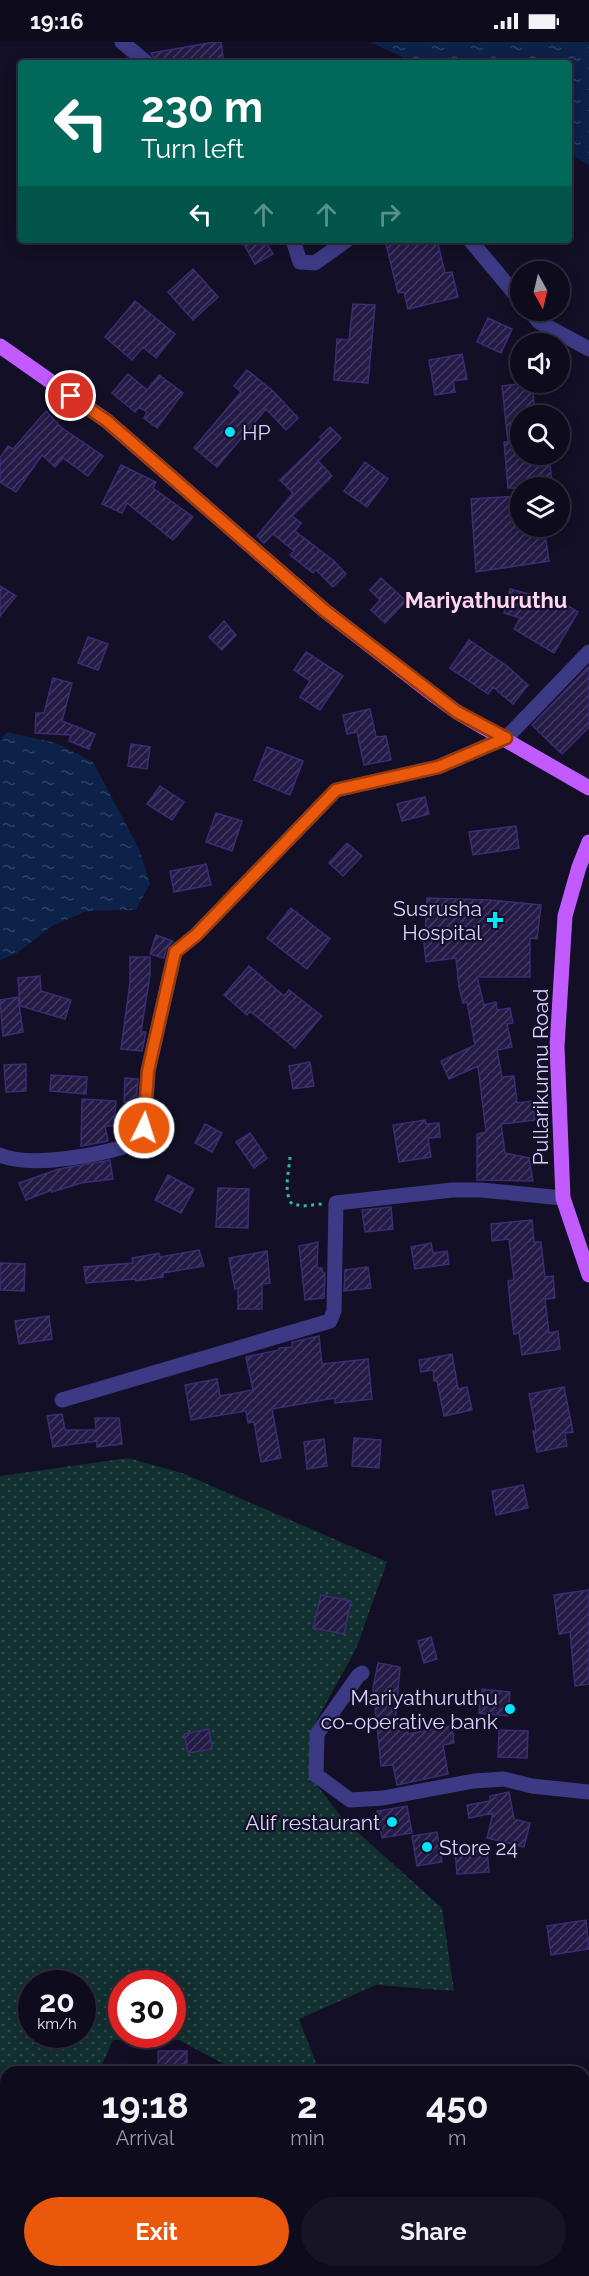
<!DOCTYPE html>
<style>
body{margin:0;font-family:Raleway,sans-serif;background:#171425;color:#f1f3f6;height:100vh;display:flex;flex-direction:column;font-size:22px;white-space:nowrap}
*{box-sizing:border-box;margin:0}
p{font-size:20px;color:#9b9ba3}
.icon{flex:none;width:33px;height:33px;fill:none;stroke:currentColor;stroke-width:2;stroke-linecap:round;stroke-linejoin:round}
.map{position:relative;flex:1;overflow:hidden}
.side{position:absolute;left:0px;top:2024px;width:590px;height:212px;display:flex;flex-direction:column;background:#0e0b1c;border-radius:18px 18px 0 0;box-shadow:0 3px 15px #0003,0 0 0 2px #2e2b3b}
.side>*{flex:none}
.banner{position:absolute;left:18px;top:18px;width:554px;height:183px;border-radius:6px;box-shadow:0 3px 15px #0003,0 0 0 2px #2e2b3b;background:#00695c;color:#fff;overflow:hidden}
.needle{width:39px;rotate:172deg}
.controls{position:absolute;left:510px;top:219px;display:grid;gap:12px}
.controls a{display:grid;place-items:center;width:60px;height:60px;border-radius:50%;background:#0e0b1c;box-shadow:0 3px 15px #0003,0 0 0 2px #2e2b3b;font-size:30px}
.speed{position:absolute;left:18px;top:1928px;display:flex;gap:12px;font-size:30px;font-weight:700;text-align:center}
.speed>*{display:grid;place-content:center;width:78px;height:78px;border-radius:50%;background:#0e0b1c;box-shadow:0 3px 15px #0003,0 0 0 2px #2e2b3b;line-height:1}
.speed small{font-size:15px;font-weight:400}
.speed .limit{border:9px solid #d22;background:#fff;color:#111}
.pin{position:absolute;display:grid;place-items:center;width:51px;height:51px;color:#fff;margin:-26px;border:3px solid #fff;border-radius:50%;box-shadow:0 2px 6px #0007}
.me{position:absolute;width:66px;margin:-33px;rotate:4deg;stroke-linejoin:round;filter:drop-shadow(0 0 4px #0008)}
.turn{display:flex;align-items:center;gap:21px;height:126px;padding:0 24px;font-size:27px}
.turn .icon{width:78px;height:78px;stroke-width:2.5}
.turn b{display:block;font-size:42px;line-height:51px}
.lanes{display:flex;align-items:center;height:57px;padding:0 24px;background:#0003;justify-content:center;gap:30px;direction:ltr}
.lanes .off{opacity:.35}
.eta{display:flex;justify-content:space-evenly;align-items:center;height:102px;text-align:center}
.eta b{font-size:36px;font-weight:700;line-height:42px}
.cta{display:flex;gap:12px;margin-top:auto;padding:12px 24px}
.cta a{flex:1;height:69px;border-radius:36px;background:#ea580c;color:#fff;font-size:24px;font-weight:700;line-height:69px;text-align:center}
.cta a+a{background:#171425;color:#f1f3f6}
.status{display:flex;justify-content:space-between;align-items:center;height:42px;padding:0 30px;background:#0e0b1c;direction:ltr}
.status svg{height:16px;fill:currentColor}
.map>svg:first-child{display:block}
.grass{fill:url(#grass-dots);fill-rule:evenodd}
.water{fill:url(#water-ripples)}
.building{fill:url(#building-hatch);stroke:#3b2d73;stroke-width:1.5}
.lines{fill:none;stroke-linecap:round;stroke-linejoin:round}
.path{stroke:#2fb8b0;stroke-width:3;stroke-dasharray:3 4.5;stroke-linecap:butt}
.minor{stroke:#3d3a85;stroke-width:15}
.major{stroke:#c25bff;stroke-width:15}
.route-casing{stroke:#983908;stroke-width:15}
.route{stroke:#ea580c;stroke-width:10}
.poi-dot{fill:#00e5ff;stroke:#130f26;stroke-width:2}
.labels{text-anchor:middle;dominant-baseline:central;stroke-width:4.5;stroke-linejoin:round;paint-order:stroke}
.poi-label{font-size:21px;fill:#d9d4ff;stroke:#130f26;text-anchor:end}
.street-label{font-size:21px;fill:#d9d4ff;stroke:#130f26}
.neighbourhood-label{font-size:22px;font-weight:bold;fill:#ffd6f0;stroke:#130f26}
</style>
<div class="status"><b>19:16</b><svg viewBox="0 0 49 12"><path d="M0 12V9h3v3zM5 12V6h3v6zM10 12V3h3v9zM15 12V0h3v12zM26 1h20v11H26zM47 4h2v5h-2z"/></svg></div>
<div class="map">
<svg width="589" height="2234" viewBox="0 0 589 2234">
<defs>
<pattern id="grass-dots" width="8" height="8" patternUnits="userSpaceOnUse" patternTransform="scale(1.5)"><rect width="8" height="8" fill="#12302f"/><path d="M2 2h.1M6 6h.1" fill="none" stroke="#344d4e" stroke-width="1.8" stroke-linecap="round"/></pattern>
<pattern id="water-ripples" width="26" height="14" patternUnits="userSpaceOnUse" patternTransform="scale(1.5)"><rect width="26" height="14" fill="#0c2248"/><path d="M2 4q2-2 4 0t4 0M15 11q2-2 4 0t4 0" fill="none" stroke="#2f4163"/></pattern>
<pattern id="building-hatch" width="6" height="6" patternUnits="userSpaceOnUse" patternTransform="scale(1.5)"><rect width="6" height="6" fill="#241b47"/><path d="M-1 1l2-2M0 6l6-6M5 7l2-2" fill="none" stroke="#433b63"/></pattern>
</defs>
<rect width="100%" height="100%" fill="#130f26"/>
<!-- grass -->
<path class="grass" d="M128,1416L182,1431L387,1520L356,1607L310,1690L309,1733L343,1777L442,1866L454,1949L376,1943L299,1977L319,2029H237L179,1998H113L99,2029L6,2030V2229H59L58,2233L0,2234V1434ZM32,1941H82V1992H32ZM122,1941H172V1992H122Z"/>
<!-- water -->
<path class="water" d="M370,0H589V123L569,111L568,21H415Z
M7,690L56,701L93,720L139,807L150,842L136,868L87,869L52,884L17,911L0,918V698Z"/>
<!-- building -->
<path class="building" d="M215,0H221L224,21H157L151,11Z
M251,198H265L273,212L255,222L244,202Z
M385,198H415L416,201L437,198L445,231L452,230L458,255L408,267L404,250L398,251Z
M193,227L218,255L193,278L168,250Z
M135,259L175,292L156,316L143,305L132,318L105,295Z
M353,262L375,263L368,341L334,338L337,297L349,298Z
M488,276L512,287L501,311L477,300Z
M462,312L467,337L453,339L455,350L435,353L429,318Z
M247,328L274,350L298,376L286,388L266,367L217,425L194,406L241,350L234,344Z
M128,332L147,348L159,333L183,351L157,386L144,376L147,370L139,365L135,370L112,351Z
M532,340L535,370L520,374V412H525L526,418L549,415L552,440L528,442V446H508L504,400H508L502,344Z
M46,369L62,386L103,414L88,434L63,416L55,425L42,413L16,450L0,440V416L8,404L13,407Z
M330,385L341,396L318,419L332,434L292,474L301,481L295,489L334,519L346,532L333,545L316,528L313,531L290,513L294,509L273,492L264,501L257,494L293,451L280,438L322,397L320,395Z
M365,420L388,437L367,465L344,449Z
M121,423L156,440L153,446L193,475L173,498L127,461L122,471L102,462Z
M520,454V484H544L549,519L476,530L471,457Z
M381,536L406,559L385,581L371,568L380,558L370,548Z
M0,544L16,554L0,574Z
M510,547L548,557L559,564L562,560L578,570L554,611L514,587L520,576L504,571Z
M224,579L236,593L222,608L209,595Z
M88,595L108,602L98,628L78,621Z
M469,598L507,624L528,643L513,662L493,645L488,652L450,626Z
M306,610L343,634L320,668L300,655L310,639L294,628Z
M589,624V685L562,712L532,683Z
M53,636L72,641L62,679L95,692L89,707L69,699L71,693L35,691L36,671H44Z
M370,667L376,695L386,694L391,718L364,723L357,690L347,692L343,673Z
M131,702L150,705L147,727L128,724Z
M267,705L303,719L290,753L254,738Z
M160,744L184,760L172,778L147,762Z
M425,755L429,772L402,779L397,762Z
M216,771L242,779L232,809L206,800Z
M516,784L519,806L473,813L469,790Z
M347,801L362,814L343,834L329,821Z
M206,822L211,843L174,850L170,829Z
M427,856L490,858L541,863L537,897L530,896V935H477L484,963L496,960L497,968L510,966L513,981L507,982L512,1005L497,1008L502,1035L514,1034L517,1061L532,1059L535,1078L501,1082L505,1111L529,1116L533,1139L477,1138V1092L486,1090L478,1024L449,1037L441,1019L475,1003L467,960L463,961L459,945L456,916L426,920L423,892H425Z
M291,866L330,897L307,927L267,896Z
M156,893L173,899L166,907L164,916L150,912Z
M130,915H150V933L141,990H146L142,1009L121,1007L130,940Z
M249,924L284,954L289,948L322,974L295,1006L250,969L247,973L224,953Z
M40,934L41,949L71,958L65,977L20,964L18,936Z
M18,955L23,990L3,994L0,958Z
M310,1020L314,1044L293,1047L289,1024Z
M26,1022V1049L6,1050L4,1023Z
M51,1033L87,1035L86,1052L50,1049Z
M125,1036L138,1037L136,1061L124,1060Z
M82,1057L116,1059L114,1084H105L108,1099L81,1104Z
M425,1078L426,1082L439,1081L440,1095L428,1096L431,1115L399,1120L393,1083Z
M205,1082L222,1091L212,1110L195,1101Z
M250,1091L267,1116L254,1126L236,1100Z
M110,1118L113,1137L81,1141L52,1150V1148L26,1158L19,1141L59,1127Z
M168,1133L194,1147L181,1171L155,1158Z
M218,1146L249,1147L248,1186L216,1185Z
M391,1165L393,1187L365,1190L362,1168Z
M532,1178L534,1200H541L545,1235L553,1234L555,1256L545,1257L549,1291L558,1289L560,1307L522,1313L519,1291L514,1292L510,1260L508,1239L514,1238L509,1197L492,1199L491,1182Z
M318,1200L317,1226H322L323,1231H325L324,1256L305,1258L299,1204Z
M431,1201L433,1211L447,1209L449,1222L415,1227L411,1205Z
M199,1208L204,1224L163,1231V1235L136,1239V1237L86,1241L84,1225L133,1221L132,1216L159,1211L160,1215Z
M267,1209L270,1241L262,1242V1267H238V1246L235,1247L229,1216Z
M0,1221L25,1222L24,1249L0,1248Z
M368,1225L371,1246L344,1249L345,1228Z
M49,1274L52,1297L19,1302L15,1279Z
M319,1294L322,1322L368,1317L372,1357L335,1361V1356L272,1367L281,1416L261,1420L254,1380L248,1381L246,1369L191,1378L185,1343L217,1337L220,1354L253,1348L246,1315L279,1308V1306L292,1305V1300Z
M452,1312L458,1347L467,1345L472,1368L444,1374L437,1339H434L433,1328L421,1330L419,1318Z
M564,1345L573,1390L565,1391L567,1404L537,1410L533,1389H536L529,1352Z
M62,1372L65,1388H96L95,1376H119L122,1402L97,1405V1399L53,1405L47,1374Z
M354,1396L381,1398L379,1426L352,1424Z
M324,1397L327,1424L307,1427L304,1400Z
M523,1443L528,1466L496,1473L492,1449Z
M589,1548V1642L575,1644L570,1590L559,1592L554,1553Z
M321,1553L351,1559L344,1592L313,1586Z
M431,1595L437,1617L424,1621L418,1599Z
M378,1621L400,1625L395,1682L407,1681L408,1692L452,1684L454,1701L443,1703L448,1732L397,1743L393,1723L381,1724L373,1646Z
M482,1647L510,1650L508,1674L479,1671Z
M209,1687L212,1707L188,1711L184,1692Z
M499,1688L528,1689L527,1716L498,1715Z
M509,1750L514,1777L530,1781L524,1805L487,1796L493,1771L469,1776L467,1763L490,1759V1754Z
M407,1764L412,1791L382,1796L377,1769Z
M437,1790L442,1820L417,1824L412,1794Z
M487,1807L489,1830L457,1832L455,1809Z
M586,1878L589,1907L551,1913L547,1884Z
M158,2009H187V2022H181V2030H158Z"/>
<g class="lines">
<!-- path -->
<path class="path" d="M290,1115C289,1130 283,1150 292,1162L303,1164L322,1162"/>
<!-- minor -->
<path class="minor" d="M122,0L147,21
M293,198L300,220L315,221L347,198
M470,198L520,258
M529,268L539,280L589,307
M0,1113C31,1127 107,1112 138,1100L144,1086L148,1029L175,910L196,893L336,748L438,725L506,696L589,610
M62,1358L330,1279L334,1269L336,1161L452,1148H481L563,1156
M362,1631L358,1634L317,1692L316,1733L350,1758L383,1756L474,1739L504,1737L532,1744L589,1750
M584,2187H589"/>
<!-- major -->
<path class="major" d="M0,304L107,379L324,568L435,654L457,670L589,746
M589,800L579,825L565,874L557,1004L563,1156L589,1233"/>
</g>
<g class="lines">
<defs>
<path id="route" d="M71,354L107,379L324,568L457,670L506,696L438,725L336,748L196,893L175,910L148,1029L144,1086"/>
</defs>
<!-- route casing -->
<use href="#route" class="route-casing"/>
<!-- route -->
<use href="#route" class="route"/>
</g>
<!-- markers -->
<g class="poi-dot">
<circle cx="230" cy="390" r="6"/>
<path d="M492 869h6v6h6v6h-6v6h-6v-6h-6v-6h6z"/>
<circle cx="510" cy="1667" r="6"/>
<circle cx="392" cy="1780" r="6"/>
<circle cx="427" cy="1805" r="6"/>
</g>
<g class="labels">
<!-- poi labels -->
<g class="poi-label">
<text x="242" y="390" text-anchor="start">HP</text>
<text x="482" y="866">Susrusha<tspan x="482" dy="24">Hospital</tspan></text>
<text x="498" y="1655">Mariyathuruthu<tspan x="498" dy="24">co-operative bank</tspan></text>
<text x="380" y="1780">Alif restaurant</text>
<text x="439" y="1805" text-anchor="start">Store 24</text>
</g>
<!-- street labels -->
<g class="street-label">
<text transform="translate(540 1035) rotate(-90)">Pullarikunnu Road</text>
</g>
<!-- neighbourhood labels -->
<g class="neighbourhood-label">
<text x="486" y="558">Mariyathuruthu</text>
</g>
</g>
</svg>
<div class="controls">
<a><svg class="needle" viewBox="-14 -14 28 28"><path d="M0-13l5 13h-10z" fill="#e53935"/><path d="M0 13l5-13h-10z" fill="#9b9ba3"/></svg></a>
<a><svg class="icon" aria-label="sound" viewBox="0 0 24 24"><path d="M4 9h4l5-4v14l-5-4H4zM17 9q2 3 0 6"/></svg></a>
<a><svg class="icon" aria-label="search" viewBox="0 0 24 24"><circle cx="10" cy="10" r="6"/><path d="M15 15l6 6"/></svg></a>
<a><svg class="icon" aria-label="layers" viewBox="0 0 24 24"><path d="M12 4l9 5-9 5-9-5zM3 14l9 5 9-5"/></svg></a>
</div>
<div class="speed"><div>20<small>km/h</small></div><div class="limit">30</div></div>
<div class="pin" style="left:71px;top:354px;background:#d93025"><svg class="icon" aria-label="arrive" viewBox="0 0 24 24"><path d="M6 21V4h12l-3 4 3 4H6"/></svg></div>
<svg class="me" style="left:144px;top:1086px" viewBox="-20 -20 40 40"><circle r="17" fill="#ea580c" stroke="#fff" stroke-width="3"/><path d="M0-11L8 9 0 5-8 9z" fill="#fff"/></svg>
<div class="banner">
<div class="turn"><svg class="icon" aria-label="left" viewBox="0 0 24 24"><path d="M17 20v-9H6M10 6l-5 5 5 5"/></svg><div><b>230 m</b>Turn left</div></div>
<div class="lanes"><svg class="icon" aria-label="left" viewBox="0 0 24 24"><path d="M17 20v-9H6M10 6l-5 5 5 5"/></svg><svg class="icon off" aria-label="ahead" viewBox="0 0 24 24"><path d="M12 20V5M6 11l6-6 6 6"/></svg><svg class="icon off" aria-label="ahead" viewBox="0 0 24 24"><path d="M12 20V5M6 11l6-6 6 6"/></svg><svg class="icon off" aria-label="right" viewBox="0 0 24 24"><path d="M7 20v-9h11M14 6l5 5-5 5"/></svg></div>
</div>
<section class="side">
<div class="eta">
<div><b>19:18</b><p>Arrival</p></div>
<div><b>2</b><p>min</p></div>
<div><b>450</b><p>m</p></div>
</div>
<div class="cta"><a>Exit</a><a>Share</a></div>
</section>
</div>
